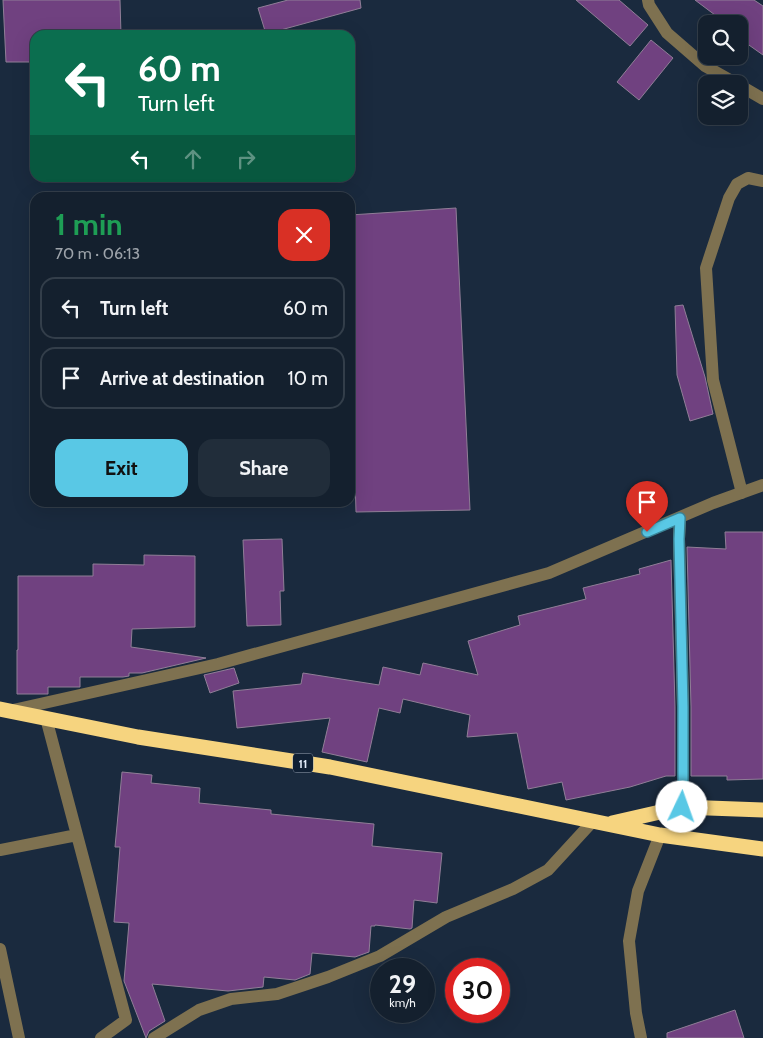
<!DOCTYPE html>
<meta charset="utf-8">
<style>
body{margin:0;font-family:Cabin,sans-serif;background:#212d3a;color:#f1f3f6;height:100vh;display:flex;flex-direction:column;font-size:19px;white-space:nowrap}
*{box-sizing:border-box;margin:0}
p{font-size:16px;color:#9da3aa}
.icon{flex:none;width:28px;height:28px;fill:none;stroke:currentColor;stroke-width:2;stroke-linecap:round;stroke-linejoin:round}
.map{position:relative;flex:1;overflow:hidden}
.drawer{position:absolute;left:30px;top:192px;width:325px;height:315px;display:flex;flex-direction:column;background:#14202e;border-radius:15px;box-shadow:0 5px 20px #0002,0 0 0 1px #333e4a}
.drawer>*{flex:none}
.hud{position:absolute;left:30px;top:30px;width:325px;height:152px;border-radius:15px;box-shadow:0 5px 20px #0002,0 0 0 1px #333e4a;background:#0b6e4f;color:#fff;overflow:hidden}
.buttons{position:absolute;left:698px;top:15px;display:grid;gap:10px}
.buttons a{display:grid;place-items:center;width:50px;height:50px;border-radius:10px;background:#14202e;box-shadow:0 5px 20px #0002,0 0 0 1px #333e4a;font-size:25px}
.speed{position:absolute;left:370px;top:958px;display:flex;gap:10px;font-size:25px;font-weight:700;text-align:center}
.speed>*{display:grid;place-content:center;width:65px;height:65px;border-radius:50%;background:#14202e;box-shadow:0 5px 20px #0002,0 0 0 1px #333e4a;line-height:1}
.speed small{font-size:12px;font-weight:400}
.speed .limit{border:8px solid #d22;background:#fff;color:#111}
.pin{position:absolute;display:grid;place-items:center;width:42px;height:42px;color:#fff;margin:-51px -21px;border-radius:50% 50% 50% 0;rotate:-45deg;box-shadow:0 0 5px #0007}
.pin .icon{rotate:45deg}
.me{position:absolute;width:55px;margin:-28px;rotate:3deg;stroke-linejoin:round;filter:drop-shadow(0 0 4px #0008)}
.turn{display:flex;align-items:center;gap:18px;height:105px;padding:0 25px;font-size:22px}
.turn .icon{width:65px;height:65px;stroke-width:2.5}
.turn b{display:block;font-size:35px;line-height:42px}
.lanes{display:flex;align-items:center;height:48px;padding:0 25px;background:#0003;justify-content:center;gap:25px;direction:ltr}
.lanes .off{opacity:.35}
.round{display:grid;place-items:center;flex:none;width:52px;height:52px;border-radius:15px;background:#212d3a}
.headline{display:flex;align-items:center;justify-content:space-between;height:85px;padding:0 25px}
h1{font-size:30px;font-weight:700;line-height:38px;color:#1e9e55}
.button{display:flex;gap:10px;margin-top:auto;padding:10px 25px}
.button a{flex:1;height:58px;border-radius:15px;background:#59c8e5;color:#111;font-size:20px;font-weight:700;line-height:58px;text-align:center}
.button a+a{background:#212d3a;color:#f1f3f6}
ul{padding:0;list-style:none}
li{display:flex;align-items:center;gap:15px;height:62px;margin:0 10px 8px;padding:0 15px;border:2px solid #333e4a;border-radius:15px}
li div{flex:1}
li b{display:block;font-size:19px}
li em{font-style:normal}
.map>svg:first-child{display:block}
.building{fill:#704180;stroke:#907e97}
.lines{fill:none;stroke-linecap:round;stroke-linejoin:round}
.minor{stroke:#7e7150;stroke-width:12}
.highway{stroke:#f6d47f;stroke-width:15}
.route-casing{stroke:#3a8295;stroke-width:12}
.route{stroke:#59c8e5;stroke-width:9}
.labels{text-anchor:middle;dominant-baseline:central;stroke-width:5;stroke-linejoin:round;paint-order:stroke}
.shield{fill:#102034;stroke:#a2adbd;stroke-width:1}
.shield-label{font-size:12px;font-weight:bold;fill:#e0eaf8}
</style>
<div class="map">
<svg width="763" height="1038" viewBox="0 0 763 1038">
<rect width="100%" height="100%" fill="#1a2a3e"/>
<!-- building -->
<path class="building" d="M3,0H120L121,35H35V62H6Z
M288,0H360L361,8L266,34L258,8Z
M576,0H619L648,25L630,46Z
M695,0H754L763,6V55L739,38V24H727Z
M651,40L673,58L639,100L617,82Z
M456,208L470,510L356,512L350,308V215Z
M683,305L705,377L713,414L690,421L677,375L675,306Z
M725,532H763V779L727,780V776H691V707L687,547L726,549Z
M282,539L284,591H280L281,625L247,626L243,540Z
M144,555L195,556V627L132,629L131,647L206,658L142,673H129V676L123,677H80V687H48V694H17V650H18V576H93V564L144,565Z
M671,560L675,707V776H666L630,787L566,800L562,782L528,789L517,733L467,737L470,715L403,699L400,713L379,708L367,762L322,752L330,718L237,728L233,691L301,684L303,673L379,685L383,667L420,675L423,663L478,675L468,641L520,625L518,616L586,599L583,588L640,574L639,569Z
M234,668L239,683L210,693L204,675Z
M122,772L152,775L151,783L200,788L199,803L271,810V814L374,824L372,846L442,853L437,903L414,900L412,928L410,929L375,925V926H371L369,952L355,957L312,953L310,974L295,980L264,977L263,987L228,991L152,984L165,1021L149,1031L146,1038L124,981L129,923L114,922L120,847H115Z
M735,1010L744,1038H667V1033Z"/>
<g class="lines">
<!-- minor -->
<path class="minor" d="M648,0L649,5L667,33L705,66L737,84
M739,85L763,99
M742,493L713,380L706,268L729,198L737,184L748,178L763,181
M680,518L679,539L683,707V779L682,807
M13,710L218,664L549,573L713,503L763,485
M46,718L126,1020L101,1038
M0,850L77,835
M0,949L19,1038
M154,1038L199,1010L231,999L277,994L328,977L380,956L446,917L513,889L548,870L593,821
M641,1038L636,1013L629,941L638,891L660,835"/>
<!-- highway -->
<path class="highway" d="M0,709L138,737L330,767L660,835L763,849
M612,823L682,807L763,810"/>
</g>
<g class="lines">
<defs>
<path id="route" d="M647,532L680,518L679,539L683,707V779L682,807"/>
</defs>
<!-- route casing -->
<use href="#route" class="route-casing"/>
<!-- route -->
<use href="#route" class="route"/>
</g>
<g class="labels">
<!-- shield labels -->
<rect class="shield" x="293" y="753.5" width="20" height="19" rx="4"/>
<g class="shield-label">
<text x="303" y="763">11</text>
</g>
</g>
</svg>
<div class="buttons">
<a><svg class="icon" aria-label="search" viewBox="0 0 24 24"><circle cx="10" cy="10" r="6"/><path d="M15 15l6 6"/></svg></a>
<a><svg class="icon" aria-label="layers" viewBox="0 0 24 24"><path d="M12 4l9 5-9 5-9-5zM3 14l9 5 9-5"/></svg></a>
</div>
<div class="speed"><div>29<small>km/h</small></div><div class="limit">30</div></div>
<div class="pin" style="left:647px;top:532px;background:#d93025"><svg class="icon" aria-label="arrive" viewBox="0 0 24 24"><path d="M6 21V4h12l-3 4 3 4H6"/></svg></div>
<svg class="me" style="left:682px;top:807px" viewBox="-20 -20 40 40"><circle r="19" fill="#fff"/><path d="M0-13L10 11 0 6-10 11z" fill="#59c8e5"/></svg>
<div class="hud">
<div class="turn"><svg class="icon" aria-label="left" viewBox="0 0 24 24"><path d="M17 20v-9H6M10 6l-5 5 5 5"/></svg><div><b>60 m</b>Turn left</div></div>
<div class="lanes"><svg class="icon" aria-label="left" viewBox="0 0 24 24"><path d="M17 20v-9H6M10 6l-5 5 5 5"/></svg><svg class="icon off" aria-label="ahead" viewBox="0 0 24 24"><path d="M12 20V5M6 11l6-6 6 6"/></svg><svg class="icon off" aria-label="right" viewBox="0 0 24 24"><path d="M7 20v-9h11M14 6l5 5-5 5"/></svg></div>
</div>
<section class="drawer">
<div class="headline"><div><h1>1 min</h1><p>70 m · 06:13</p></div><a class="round" style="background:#d93025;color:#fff"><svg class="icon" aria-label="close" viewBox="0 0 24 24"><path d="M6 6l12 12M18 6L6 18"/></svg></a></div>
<ul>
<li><svg class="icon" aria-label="left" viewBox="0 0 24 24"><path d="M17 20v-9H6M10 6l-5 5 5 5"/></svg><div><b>Turn left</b></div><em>60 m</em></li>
<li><svg class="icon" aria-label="arrive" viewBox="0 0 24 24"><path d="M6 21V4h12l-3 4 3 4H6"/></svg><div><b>Arrive at destination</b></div><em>10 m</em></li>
</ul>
<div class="button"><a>Exit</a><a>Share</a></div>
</section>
</div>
